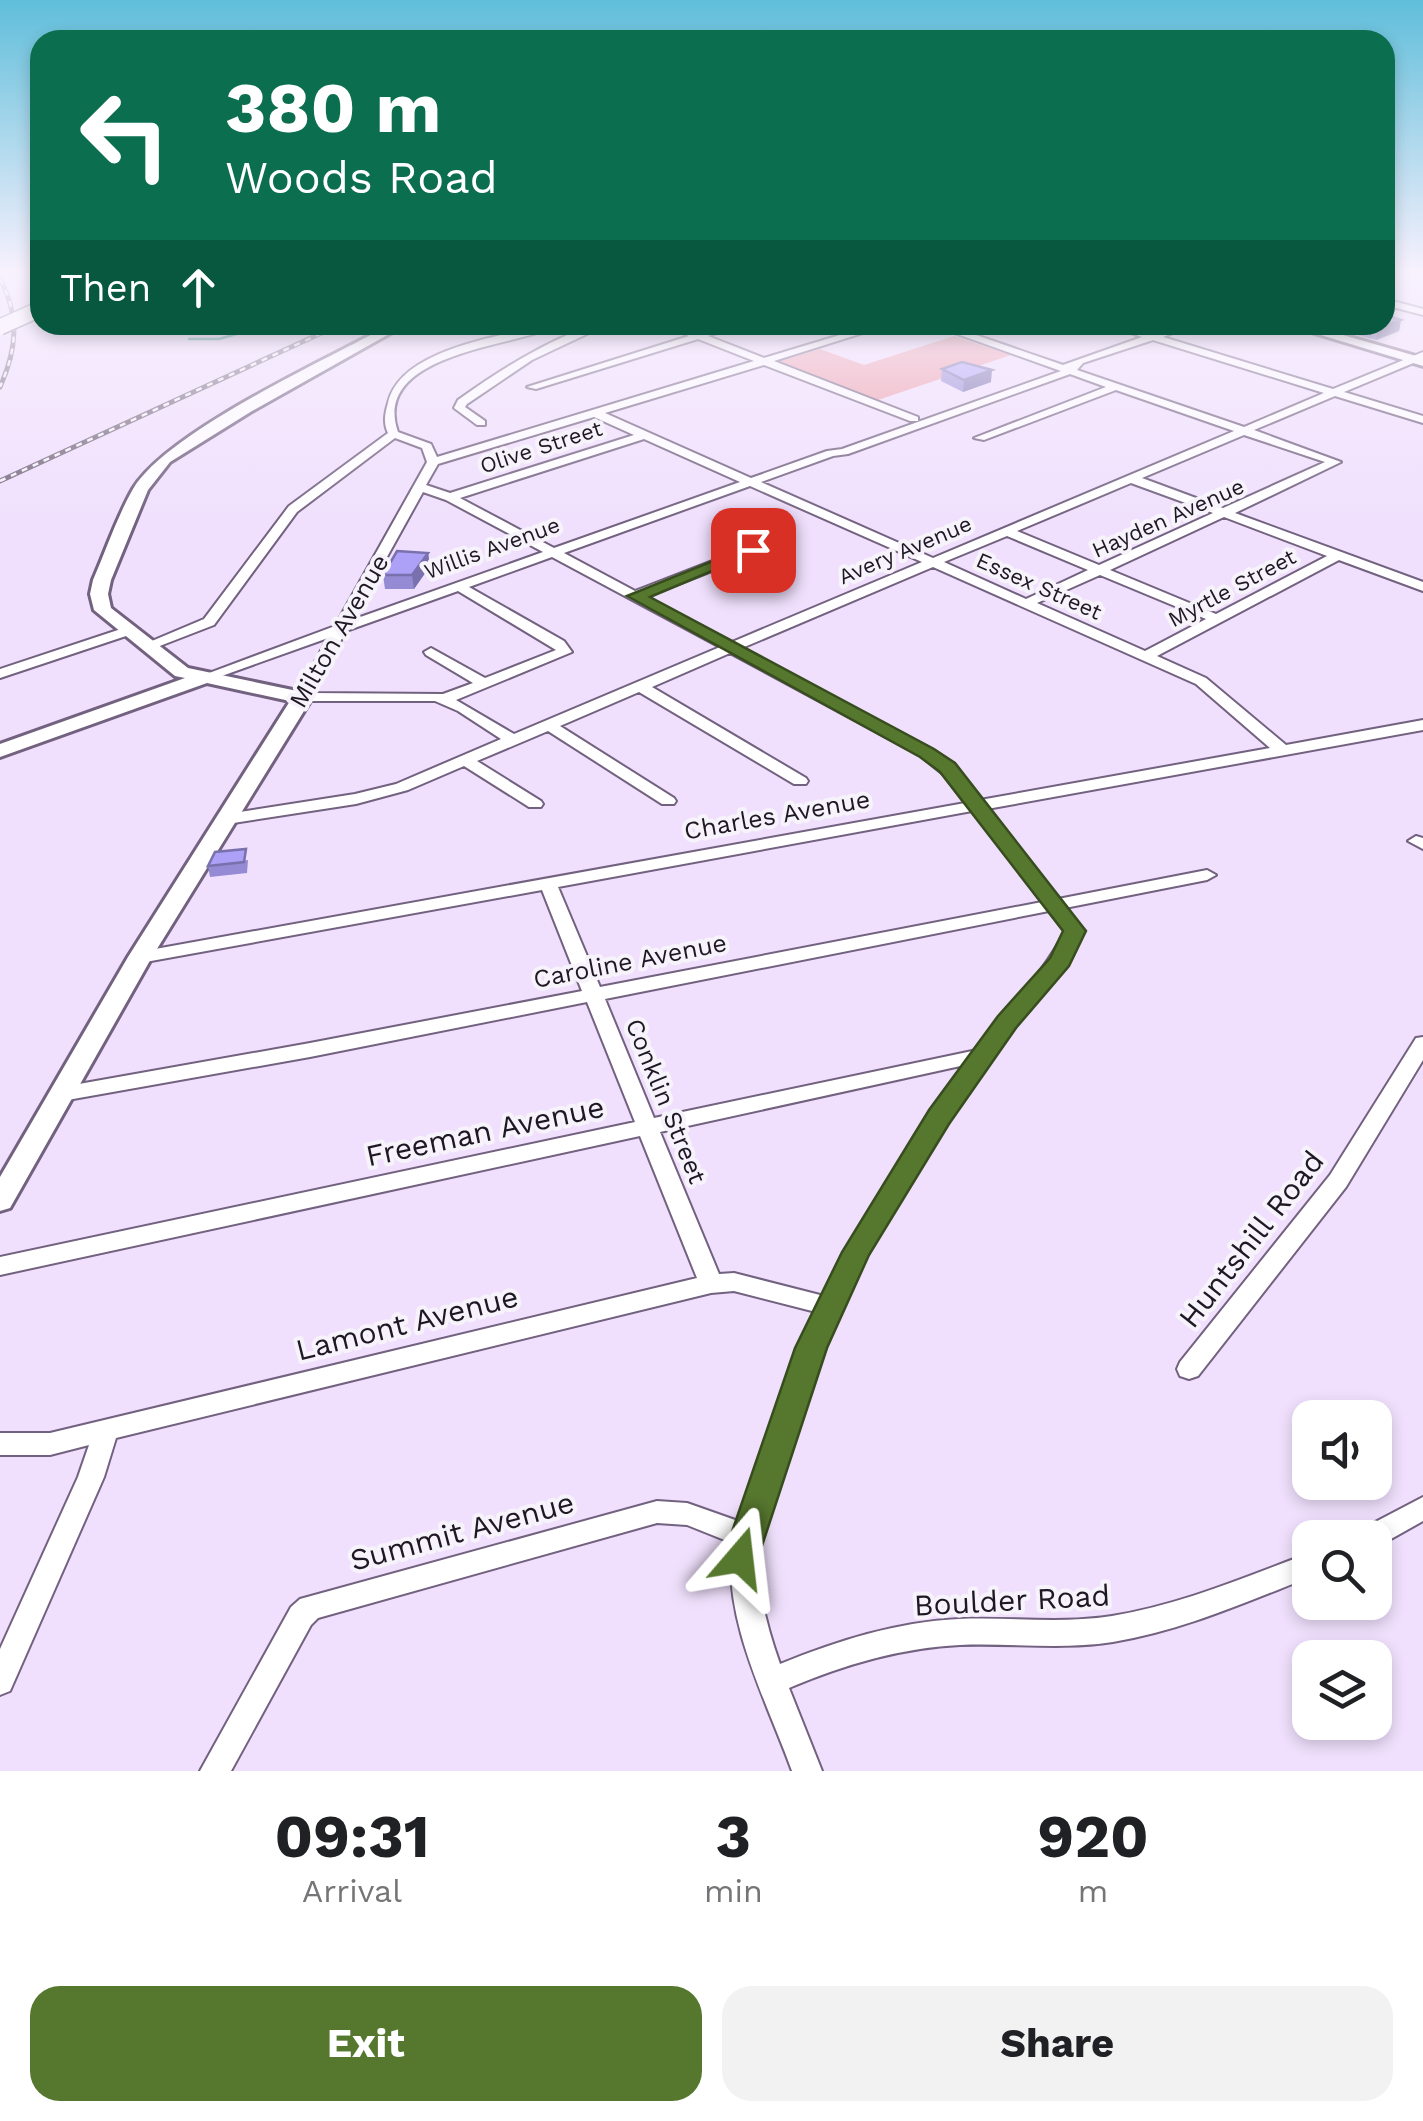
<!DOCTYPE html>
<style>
body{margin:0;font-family:"Work Sans",sans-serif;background:#f2f2f2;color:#202124;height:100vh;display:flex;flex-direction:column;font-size:38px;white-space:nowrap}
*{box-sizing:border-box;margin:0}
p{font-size:32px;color:#757577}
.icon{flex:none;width:55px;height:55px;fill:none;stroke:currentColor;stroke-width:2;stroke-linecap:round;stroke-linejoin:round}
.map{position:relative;height:1771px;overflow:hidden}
.drawer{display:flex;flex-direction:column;background:#fff;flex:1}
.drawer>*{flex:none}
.top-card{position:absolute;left:30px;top:30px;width:1365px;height:305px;border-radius:30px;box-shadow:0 5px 15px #0003;background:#0b6e4f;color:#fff;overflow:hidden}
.tools{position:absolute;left:1292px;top:1400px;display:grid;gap:20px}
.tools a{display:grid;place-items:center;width:100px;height:100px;border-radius:20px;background:#fff;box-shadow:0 5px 15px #0003;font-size:50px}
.pin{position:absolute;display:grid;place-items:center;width:85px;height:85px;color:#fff;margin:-42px;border-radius:20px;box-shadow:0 5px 15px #0006}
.me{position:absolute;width:110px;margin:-55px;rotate:17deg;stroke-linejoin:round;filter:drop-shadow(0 0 8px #0008)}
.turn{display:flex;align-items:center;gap:35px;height:210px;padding:0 30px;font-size:45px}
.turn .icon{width:130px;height:130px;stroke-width:2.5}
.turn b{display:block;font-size:70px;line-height:85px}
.then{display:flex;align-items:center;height:95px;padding:0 30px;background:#0003;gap:20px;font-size:38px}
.eta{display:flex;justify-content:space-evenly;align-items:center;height:170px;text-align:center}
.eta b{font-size:60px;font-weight:700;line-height:70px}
.primary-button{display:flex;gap:20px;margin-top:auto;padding:20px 30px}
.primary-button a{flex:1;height:115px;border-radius:30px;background:#56772e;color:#fff;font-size:40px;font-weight:700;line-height:115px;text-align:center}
.primary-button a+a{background:#f2f2f2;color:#202124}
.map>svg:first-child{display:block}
.green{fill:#eda0ab}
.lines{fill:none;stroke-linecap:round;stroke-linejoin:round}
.stream{stroke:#2d9695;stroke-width:2.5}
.minor-casing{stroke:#72617f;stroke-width:4}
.major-casing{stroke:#72617f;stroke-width:6}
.minor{fill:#fff;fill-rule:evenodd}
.major{fill:#fff;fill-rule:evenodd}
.rail-casing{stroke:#776c80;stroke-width:5}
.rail{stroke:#f7f3fa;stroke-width:2.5;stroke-dasharray:6;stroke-linecap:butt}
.highway-bridge-casing{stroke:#72617f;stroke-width:18;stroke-linecap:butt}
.highway-bridge{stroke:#fff;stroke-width:15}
.wall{fill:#958ad4}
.shaded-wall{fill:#7971ad}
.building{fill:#ada1f7;stroke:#7971ad;stroke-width:2.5}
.route{fill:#56772e;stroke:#384d1e;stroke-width:2.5}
.labels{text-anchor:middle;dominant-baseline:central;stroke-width:8;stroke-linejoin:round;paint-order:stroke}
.far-street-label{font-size:22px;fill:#1e1724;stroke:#f7f3fa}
.street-label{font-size:25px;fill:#1e1724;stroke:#f7f3fa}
.near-street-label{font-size:30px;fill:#1e1724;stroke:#f7f3fa}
</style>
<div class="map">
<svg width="1423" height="1771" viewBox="0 0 1423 1771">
<rect width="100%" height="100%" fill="#f0e0fd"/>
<!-- green -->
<path class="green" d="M954,336L1011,355L878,400L778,362L820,349L864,365Z"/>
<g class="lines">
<!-- stream -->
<path class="stream" d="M80,326L99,328
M123,331L146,333
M189,339H219L268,325"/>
<defs>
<path id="minor" d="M1385,299L1423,309V315L1385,305Z
M544,325H560C519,346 370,352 398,432L431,444L437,457L754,361L698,339L536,389L527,387L689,336L665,325C677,325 686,331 698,332C709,333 725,325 739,325L708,336L764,358L873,325H888L774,361L918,417V421H910L764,365L605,413L751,478L827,451L842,449L1061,371L932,325H947L1063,365L1142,337L1109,325C1124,325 1137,333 1151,333C1164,334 1178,325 1193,325L1163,337L1333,389L1423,352V359L1344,392L1423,416V423L1335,396L1254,430L1341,462L1235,513L1423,582V591L1339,560L1157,656L1206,678L1286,745L1423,720V730L987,809L1058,899L1207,870L1216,875L1207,880L1065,908L1083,931L1067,964L1014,1026L946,1122L866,1255L823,1347L759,1536C755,1581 765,1622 780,1664C837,1641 896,1622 959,1619C1010,1617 1061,1624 1112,1616C1181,1605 1245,1577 1310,1553V1577C1246,1602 1181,1631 1113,1642C1062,1650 1011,1643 960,1645C900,1648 843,1665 789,1688L822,1771H792C766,1699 723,1621 732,1543L687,1525L657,1523L318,1618L311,1625L231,1771H200L291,1607L300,1599L657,1501L687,1503L738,1521L799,1347L816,1312L734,1291L711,1293L116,1438L104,1477L10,1691L0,1695V1649L78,1477L89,1445L50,1455H0V1433H50L697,1278L640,1136L0,1275V1257L635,1122L587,1002L310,1057L62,1101L55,1099L52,1094L55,1089L62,1087L310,1043L582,991L542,890L140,963L131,957L133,953L965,803L944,775L921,756L730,653L652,687L806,778L808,781L806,784H794L639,692L560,726L674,798L676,801L674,804H662L548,731L477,761L541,801L543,804L541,807H529L464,766L408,790L356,804L227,824L221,823L219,819L227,814L355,794L396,784L501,739L458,711L435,701H297L295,698L328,638L205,682H195L193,679L335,626L427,462L422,448L395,438L297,512L214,625L152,649L147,650L140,646L204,619L289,506L388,433C383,423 385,413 388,403C400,349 499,337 544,325ZM1153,340L1324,393L1244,427L1077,370L1083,363ZM1070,374L1106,387L974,438L984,440L1116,390L1234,431L933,558L761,482L833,456L848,454ZM594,417L634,435L450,493L426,485L438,464ZM1244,435L1325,462L1223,508L1142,478ZM644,439L740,482L554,548L460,498ZM1131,483L1213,513L1099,565L1017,531ZM750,486L922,562L732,642L646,597L758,553V547H748L635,591L564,553ZM423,492L446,500L543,552L352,620ZM1224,517L1327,556L1216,614L1110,570ZM1007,536L1088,570L1026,599L944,562ZM552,557L720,647L514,734L456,700L572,652L564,641L469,587ZM933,567L1196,684L1270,748L980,800L956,769L933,750L742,648ZM1100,575L1206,619L1145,651L1037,603ZM458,591L556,650L485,678L431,648L424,652L426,655L473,683L443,694L312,693L346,631ZM972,811L1042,902L600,987L558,887ZM1049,911L1065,931C1043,975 1006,1010 977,1050L654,1118L605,999ZM965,1065C913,1138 863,1215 824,1296L734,1273L719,1274L660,1132Z
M592,325H606L532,360L467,404L465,407L485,421V425H477L454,408L458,400C500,370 543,343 592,325Z
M127,627L134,631L132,634L0,678V669Z
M1416,836L1423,838V849L1408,841Z
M1423,1037V1060L1346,1187L1198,1376L1189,1379L1180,1376L1177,1369L1180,1362L1330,1175L1416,1038Z
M1423,1497V1521L1375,1548V1538H1356L1360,1530Z"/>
<path id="major" d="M390,325H405L252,411L170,462L148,490L111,580L108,594L111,608L188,668L302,692L312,698L152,957L10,1208L0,1211V1177L128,957L290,701L207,683L0,757V744L185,678L175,676L94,610L90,594L93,580C106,550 117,517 133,489C167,432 327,359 390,325Z
M1288,325H1308L1423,358V366Z"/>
</defs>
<!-- minor casing -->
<use href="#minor" class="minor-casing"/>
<!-- major casing -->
<use href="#major" class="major-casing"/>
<!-- minor -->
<use href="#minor" class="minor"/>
<!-- major -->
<use href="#major" class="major"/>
<defs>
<path id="rail" d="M0,279C20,316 17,349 0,387
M0,481L339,325"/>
</defs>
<!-- rail casing -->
<use href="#rail" class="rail-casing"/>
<!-- rail -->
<use href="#rail" class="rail"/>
<defs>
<path id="highway-bridge" d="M0,327L40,309"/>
</defs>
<!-- highway-bridge casing -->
<use href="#highway-bridge" class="highway-bridge-casing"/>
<!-- highway-bridge -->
<use href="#highway-bridge" class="highway-bridge"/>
</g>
<!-- wall -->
<path class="wall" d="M1401,320L1399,331L1376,340L1350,333L1352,325H1385Z
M942,369L991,382L963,392L941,381Z
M428,553L430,566L414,589H385L383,575Z
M248,860L247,873L210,877L208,866Z"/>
<!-- shaded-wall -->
<path class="shaded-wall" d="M1401,320L1399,331L1376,340L1378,329Z
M992,370L991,382L963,392L964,380Z
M428,553L430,566L414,589L412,575Z"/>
<!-- building -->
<path class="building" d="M1385,315L1401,320L1378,329L1364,325H1385Z
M962,362L992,370L964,380L942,369Z
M397,551L428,553L412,575H383Z
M246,849L244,862L208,866L215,852Z"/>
<!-- sky -->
<linearGradient id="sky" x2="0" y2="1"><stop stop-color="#5fbeda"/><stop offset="0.52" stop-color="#f8f1fe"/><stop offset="1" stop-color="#f8f1fe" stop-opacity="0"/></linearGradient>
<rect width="1423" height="521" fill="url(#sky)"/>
<!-- route -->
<path class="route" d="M747,547L762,550L650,597L934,749L955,763L1086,931L1069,966L1016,1028L949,1124L869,1255L827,1348L758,1558L753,1569L740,1574L728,1569L723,1558L795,1348L842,1252L929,1110L998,1016L1050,958L1063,931L940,772L920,757L627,596Z"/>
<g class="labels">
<!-- far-street labels -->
<g class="far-street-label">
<text transform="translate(541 447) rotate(-18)">Olive Street</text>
<text transform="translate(1168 518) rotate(-24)">Hayden Avenue</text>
<text transform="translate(492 548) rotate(-20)">Willis Avenue</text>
<text transform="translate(905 550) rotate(-23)">Avery Avenue</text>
<text transform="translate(1039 586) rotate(24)">Essex Street</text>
<text transform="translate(1232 588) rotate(-28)">Myrtle Street</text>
</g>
<!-- street labels -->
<g class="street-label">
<text transform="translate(339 631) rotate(-60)">Milton Avenue</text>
<text transform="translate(777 815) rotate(-10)">Charles Avenue</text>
<text transform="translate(630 961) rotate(-11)">Caroline Avenue</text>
<text transform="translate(666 1101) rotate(68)">Conklin Street</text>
</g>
<!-- near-street labels -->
<g class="near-street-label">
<text transform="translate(485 1131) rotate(-12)">Freeman Avenue</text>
<text transform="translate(1251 1239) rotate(-52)">Huntshill Road</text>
<text transform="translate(407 1323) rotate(-14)">Lamont Avenue</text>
<text transform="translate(462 1531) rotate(-15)">Summit Avenue</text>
<text transform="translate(1012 1600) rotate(-3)">Boulder Road</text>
</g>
</g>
</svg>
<div class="tools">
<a><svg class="icon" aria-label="sound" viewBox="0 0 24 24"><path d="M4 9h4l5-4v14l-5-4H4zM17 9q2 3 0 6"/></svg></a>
<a><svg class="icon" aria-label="search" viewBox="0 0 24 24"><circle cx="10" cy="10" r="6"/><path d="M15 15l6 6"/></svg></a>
<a><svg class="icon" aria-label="layers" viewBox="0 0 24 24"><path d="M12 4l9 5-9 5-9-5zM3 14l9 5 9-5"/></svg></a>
</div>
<div class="pin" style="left:753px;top:550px;background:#d93025"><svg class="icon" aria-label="arrive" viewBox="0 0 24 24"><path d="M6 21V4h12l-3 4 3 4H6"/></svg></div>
<svg class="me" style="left:740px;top:1558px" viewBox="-20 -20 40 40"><path d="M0-17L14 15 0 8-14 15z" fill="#56772e" stroke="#fff" stroke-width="4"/></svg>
<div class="top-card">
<div class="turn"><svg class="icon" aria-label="left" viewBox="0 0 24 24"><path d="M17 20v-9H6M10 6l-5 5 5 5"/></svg><div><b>380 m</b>Woods Road</div></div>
<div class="then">Then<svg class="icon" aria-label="ahead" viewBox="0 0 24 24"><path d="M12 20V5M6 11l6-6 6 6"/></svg></div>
</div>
</div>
<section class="drawer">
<div class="eta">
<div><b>09:31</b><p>Arrival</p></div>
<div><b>3</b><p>min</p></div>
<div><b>920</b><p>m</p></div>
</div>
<div class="primary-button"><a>Exit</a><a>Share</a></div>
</section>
